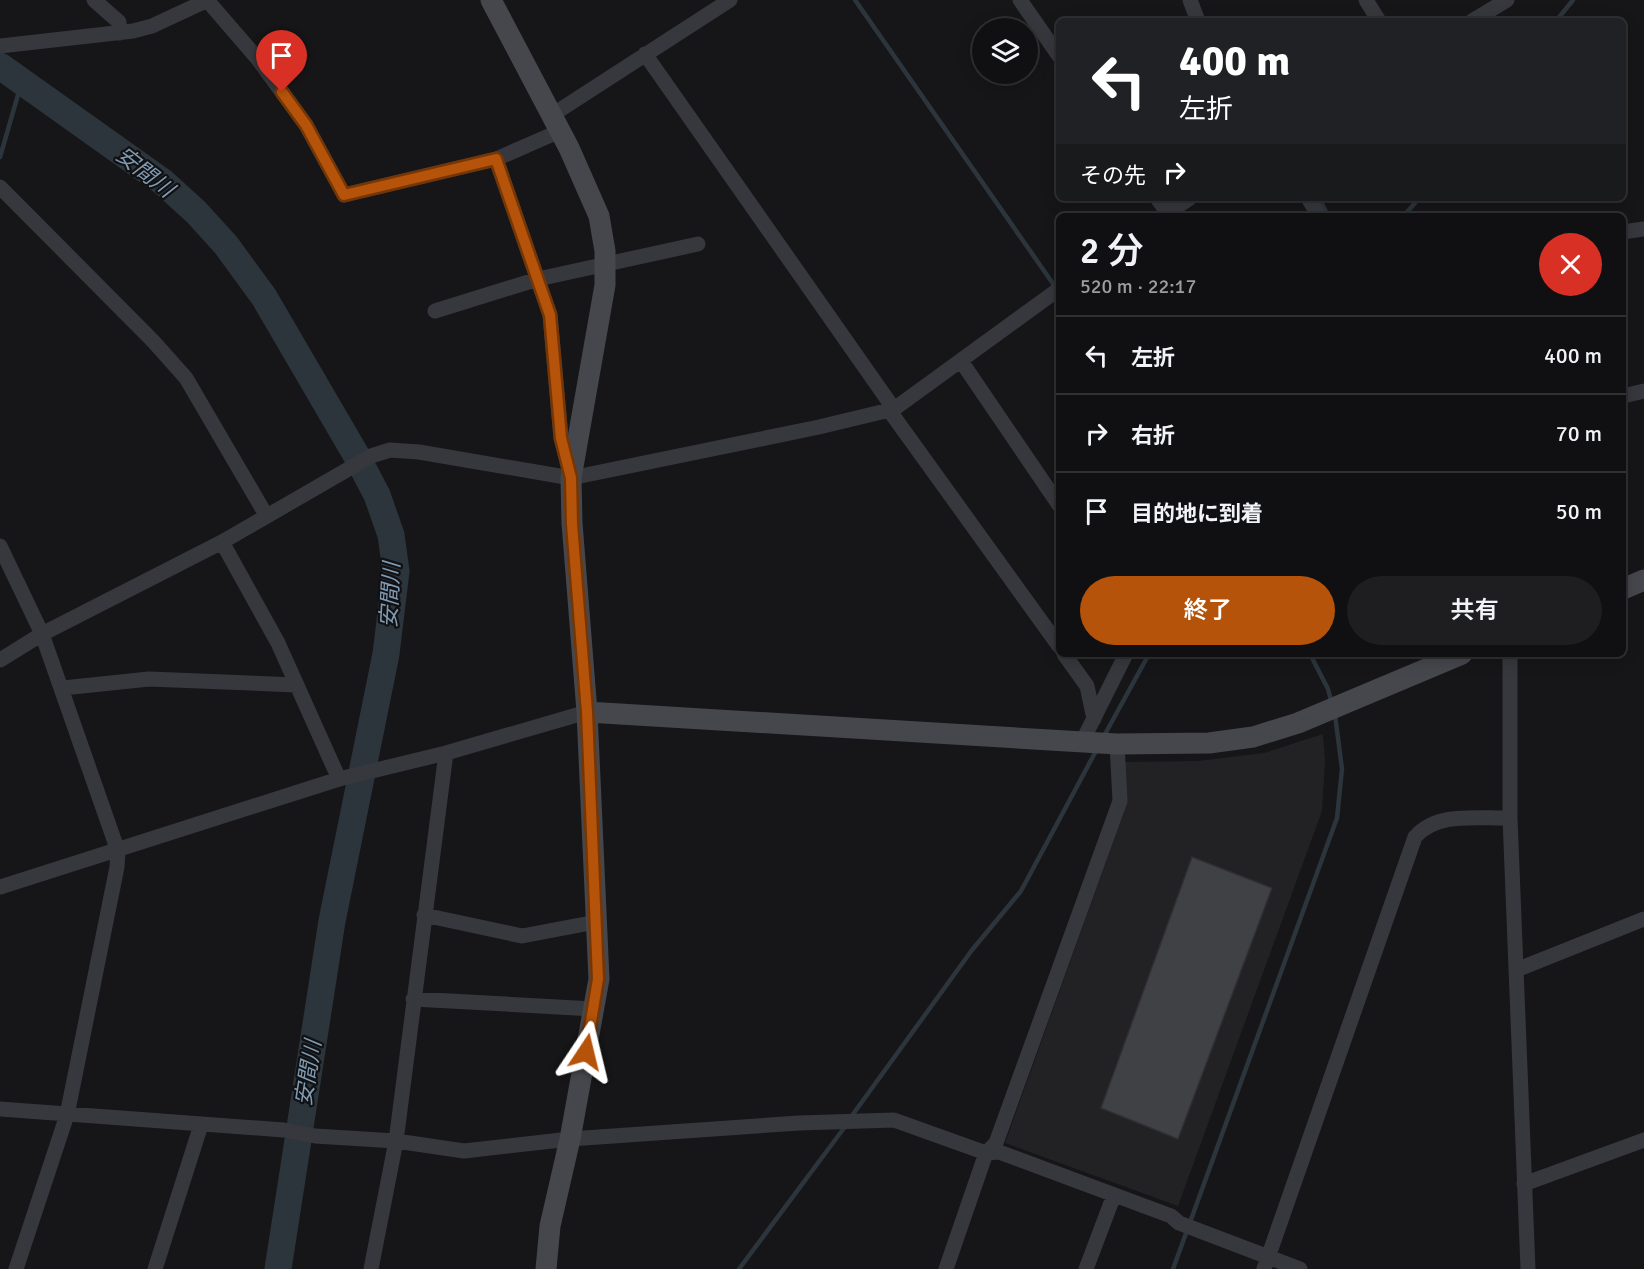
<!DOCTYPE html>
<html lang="ja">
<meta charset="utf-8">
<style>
body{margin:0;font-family:Signika,"Noto Sans JP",sans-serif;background:#1e1e20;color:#f1f3f6;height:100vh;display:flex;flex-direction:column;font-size:22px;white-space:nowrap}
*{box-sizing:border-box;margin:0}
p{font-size:20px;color:#9c9d9f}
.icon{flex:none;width:33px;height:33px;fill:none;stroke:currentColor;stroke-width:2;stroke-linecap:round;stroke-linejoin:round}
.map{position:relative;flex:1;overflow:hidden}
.side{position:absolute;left:1056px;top:213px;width:570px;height:444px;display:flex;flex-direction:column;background:#101012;border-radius:9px;box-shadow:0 3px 15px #0003,0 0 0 2px #303032}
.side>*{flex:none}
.banner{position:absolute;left:1056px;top:18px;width:570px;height:183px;border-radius:9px;box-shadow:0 3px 15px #0003,0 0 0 2px #303032;background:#202124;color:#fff;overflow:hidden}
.controls{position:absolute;left:972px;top:18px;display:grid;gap:12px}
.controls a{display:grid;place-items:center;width:66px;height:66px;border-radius:50%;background:#101012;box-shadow:0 3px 15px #0003,0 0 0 2px #303032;font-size:30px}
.pin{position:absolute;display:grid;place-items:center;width:51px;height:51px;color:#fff;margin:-62px -26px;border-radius:50% 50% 50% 0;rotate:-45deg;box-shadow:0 0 6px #0007}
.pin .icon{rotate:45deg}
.me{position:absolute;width:66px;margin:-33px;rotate:10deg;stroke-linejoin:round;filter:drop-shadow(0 0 4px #0008)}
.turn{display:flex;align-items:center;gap:21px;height:126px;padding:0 24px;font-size:27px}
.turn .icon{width:78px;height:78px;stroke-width:2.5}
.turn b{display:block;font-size:42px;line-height:51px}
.then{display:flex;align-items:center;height:57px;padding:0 24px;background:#0003;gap:12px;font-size:22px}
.round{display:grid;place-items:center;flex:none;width:63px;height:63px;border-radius:32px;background:#1e1e20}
.head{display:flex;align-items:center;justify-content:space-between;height:102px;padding:0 24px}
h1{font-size:36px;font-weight:600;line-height:45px}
.primary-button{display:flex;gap:12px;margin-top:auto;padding:12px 24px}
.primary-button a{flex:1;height:69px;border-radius:36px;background:#b45309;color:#fff;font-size:24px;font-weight:600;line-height:69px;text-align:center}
.primary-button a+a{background:#1e1e20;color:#f1f3f6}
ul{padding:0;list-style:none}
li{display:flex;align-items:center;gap:18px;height:78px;padding:0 24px;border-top:2px solid #303032}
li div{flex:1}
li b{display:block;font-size:22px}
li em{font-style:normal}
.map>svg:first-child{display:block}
.built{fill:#222225}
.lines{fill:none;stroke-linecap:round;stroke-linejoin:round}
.stream{stroke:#2c353c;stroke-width:4.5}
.river{stroke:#2c353c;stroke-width:27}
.building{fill:#404145;stroke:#303034;stroke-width:1.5}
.street{stroke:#37383d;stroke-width:15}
.secondary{stroke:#45474d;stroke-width:21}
.route-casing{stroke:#753606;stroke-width:15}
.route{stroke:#b45309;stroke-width:10}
.labels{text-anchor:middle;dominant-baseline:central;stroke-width:4.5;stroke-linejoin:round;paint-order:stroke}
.water-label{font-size:22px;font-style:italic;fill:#7f9bb3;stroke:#111113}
</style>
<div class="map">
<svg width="1644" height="1269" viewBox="0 0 1644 1269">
<rect width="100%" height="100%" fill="#161618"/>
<!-- built -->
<path class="built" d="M1323,734L1325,761L1322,811L1178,1206L1005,1143L1126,806L1124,762L1198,761L1264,753Z"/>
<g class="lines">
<!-- stream -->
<path class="stream" d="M855,0L1056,288
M1556,21L1573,0
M0,157L22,81
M1319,198L1328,216
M1404,216L1419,198
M1310,654L1328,689L1332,704
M1104,736L1149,654
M851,1117L972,950L1021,891L1097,749
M739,1269L847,1124
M1173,1269L1337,818L1342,769L1335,715"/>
<!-- river -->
<path class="river" d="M0,66L163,182L196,212L226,245L264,297L355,453L377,495L391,535L396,571L386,654L332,921L278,1269"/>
</g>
<!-- building -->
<path class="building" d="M1192,857L1272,888L1178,1139L1101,1108Z"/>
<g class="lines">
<!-- street -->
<path class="street" d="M94,0L119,22L120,33
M207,0L257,58L306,125L344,195L496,159L560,131
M1020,0L1059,56
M1190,0L1198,21
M1366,0L1379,21
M1472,21L1507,0
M0,46L133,31L152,26L208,0
M645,54L894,409
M552,115L730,0
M496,159L550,315L561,438L570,472
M0,187L153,341L186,378L266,515
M1157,198L1170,216
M1308,198L1319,216
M1163,216L1190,198
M1623,232L1644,229
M435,311L538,279L698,244
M961,361L1059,505
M1623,396L1644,391
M889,410L1059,646
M222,542L278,643L339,779
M0,546L42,634L118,851L117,867L67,1115L16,1269
M1064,654L1087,686L1094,719
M1510,654V818L1528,1269
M0,660L42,634L222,542L371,456L390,450L419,452L571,478L819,427L894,409L1059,289
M63,688L149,679L297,685
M1082,742L1126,654
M0,887L339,779L446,753L587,712
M424,915L522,936L596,922
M1516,970L1644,919
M413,999L594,1009
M0,1109L284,1130L315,1136L396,1141L464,1151L570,1139L799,1123L894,1120L986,1153L999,1152L1171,1216L1179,1223L1300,1269
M1524,1184L1644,1140
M155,1269L201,1125
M371,1269L396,1141L446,753
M946,1269L986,1153L996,1143L1120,801L1117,744
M1086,1269L1114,1195
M1264,1269L1415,837C1438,811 1478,819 1510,818"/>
<!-- secondary -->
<path class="secondary" d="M491,0L569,148L599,216L605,251V285L571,478L572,523L587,712L599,979L570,1139L550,1226L546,1269
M1623,589L1644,580
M587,712L1117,744L1209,743L1253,737L1298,723L1462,654"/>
</g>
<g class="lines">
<defs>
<path id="route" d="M282,92L306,125L344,195L496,159L550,315L561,438L571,478L572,524L587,712L598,979L586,1052"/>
</defs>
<!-- route casing -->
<use href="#route" class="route-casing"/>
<!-- route -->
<use href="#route" class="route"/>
</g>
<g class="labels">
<!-- water labels -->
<g class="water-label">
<text transform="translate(145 172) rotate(38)">安間川</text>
<text transform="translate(390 595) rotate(-87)">安間川</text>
<text transform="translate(308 1073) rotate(-81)">安間川</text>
</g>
</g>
</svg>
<div class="controls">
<a><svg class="icon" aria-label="layers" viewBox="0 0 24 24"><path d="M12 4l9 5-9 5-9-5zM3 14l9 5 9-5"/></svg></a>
</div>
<div class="pin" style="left:282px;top:92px;background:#d93025"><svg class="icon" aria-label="arrive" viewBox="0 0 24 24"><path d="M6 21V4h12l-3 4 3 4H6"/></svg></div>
<svg class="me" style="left:586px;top:1052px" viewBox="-20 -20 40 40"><path d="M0-17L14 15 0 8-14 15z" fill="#b45309" stroke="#fff" stroke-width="4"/></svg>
<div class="banner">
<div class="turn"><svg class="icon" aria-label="left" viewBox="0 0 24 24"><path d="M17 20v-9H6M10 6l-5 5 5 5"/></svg><div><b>400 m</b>左折</div></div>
<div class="then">その先<svg class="icon" aria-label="right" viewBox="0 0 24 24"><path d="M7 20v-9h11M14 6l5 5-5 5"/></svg></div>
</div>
<section class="side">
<div class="head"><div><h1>2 分</h1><p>520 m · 22:17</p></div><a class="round" style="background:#d93025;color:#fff"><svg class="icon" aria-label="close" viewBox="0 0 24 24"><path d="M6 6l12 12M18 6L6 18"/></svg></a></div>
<ul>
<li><svg class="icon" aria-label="left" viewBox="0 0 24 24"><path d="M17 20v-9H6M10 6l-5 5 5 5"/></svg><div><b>左折</b></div><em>400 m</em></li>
<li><svg class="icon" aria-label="right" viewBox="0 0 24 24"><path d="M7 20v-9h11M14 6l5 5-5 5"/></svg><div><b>右折</b></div><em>70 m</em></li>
<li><svg class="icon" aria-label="arrive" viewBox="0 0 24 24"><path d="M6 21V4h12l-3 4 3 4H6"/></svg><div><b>目的地に到着</b></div><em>50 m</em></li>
</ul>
<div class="primary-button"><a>終了</a><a>共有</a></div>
</section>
</div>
